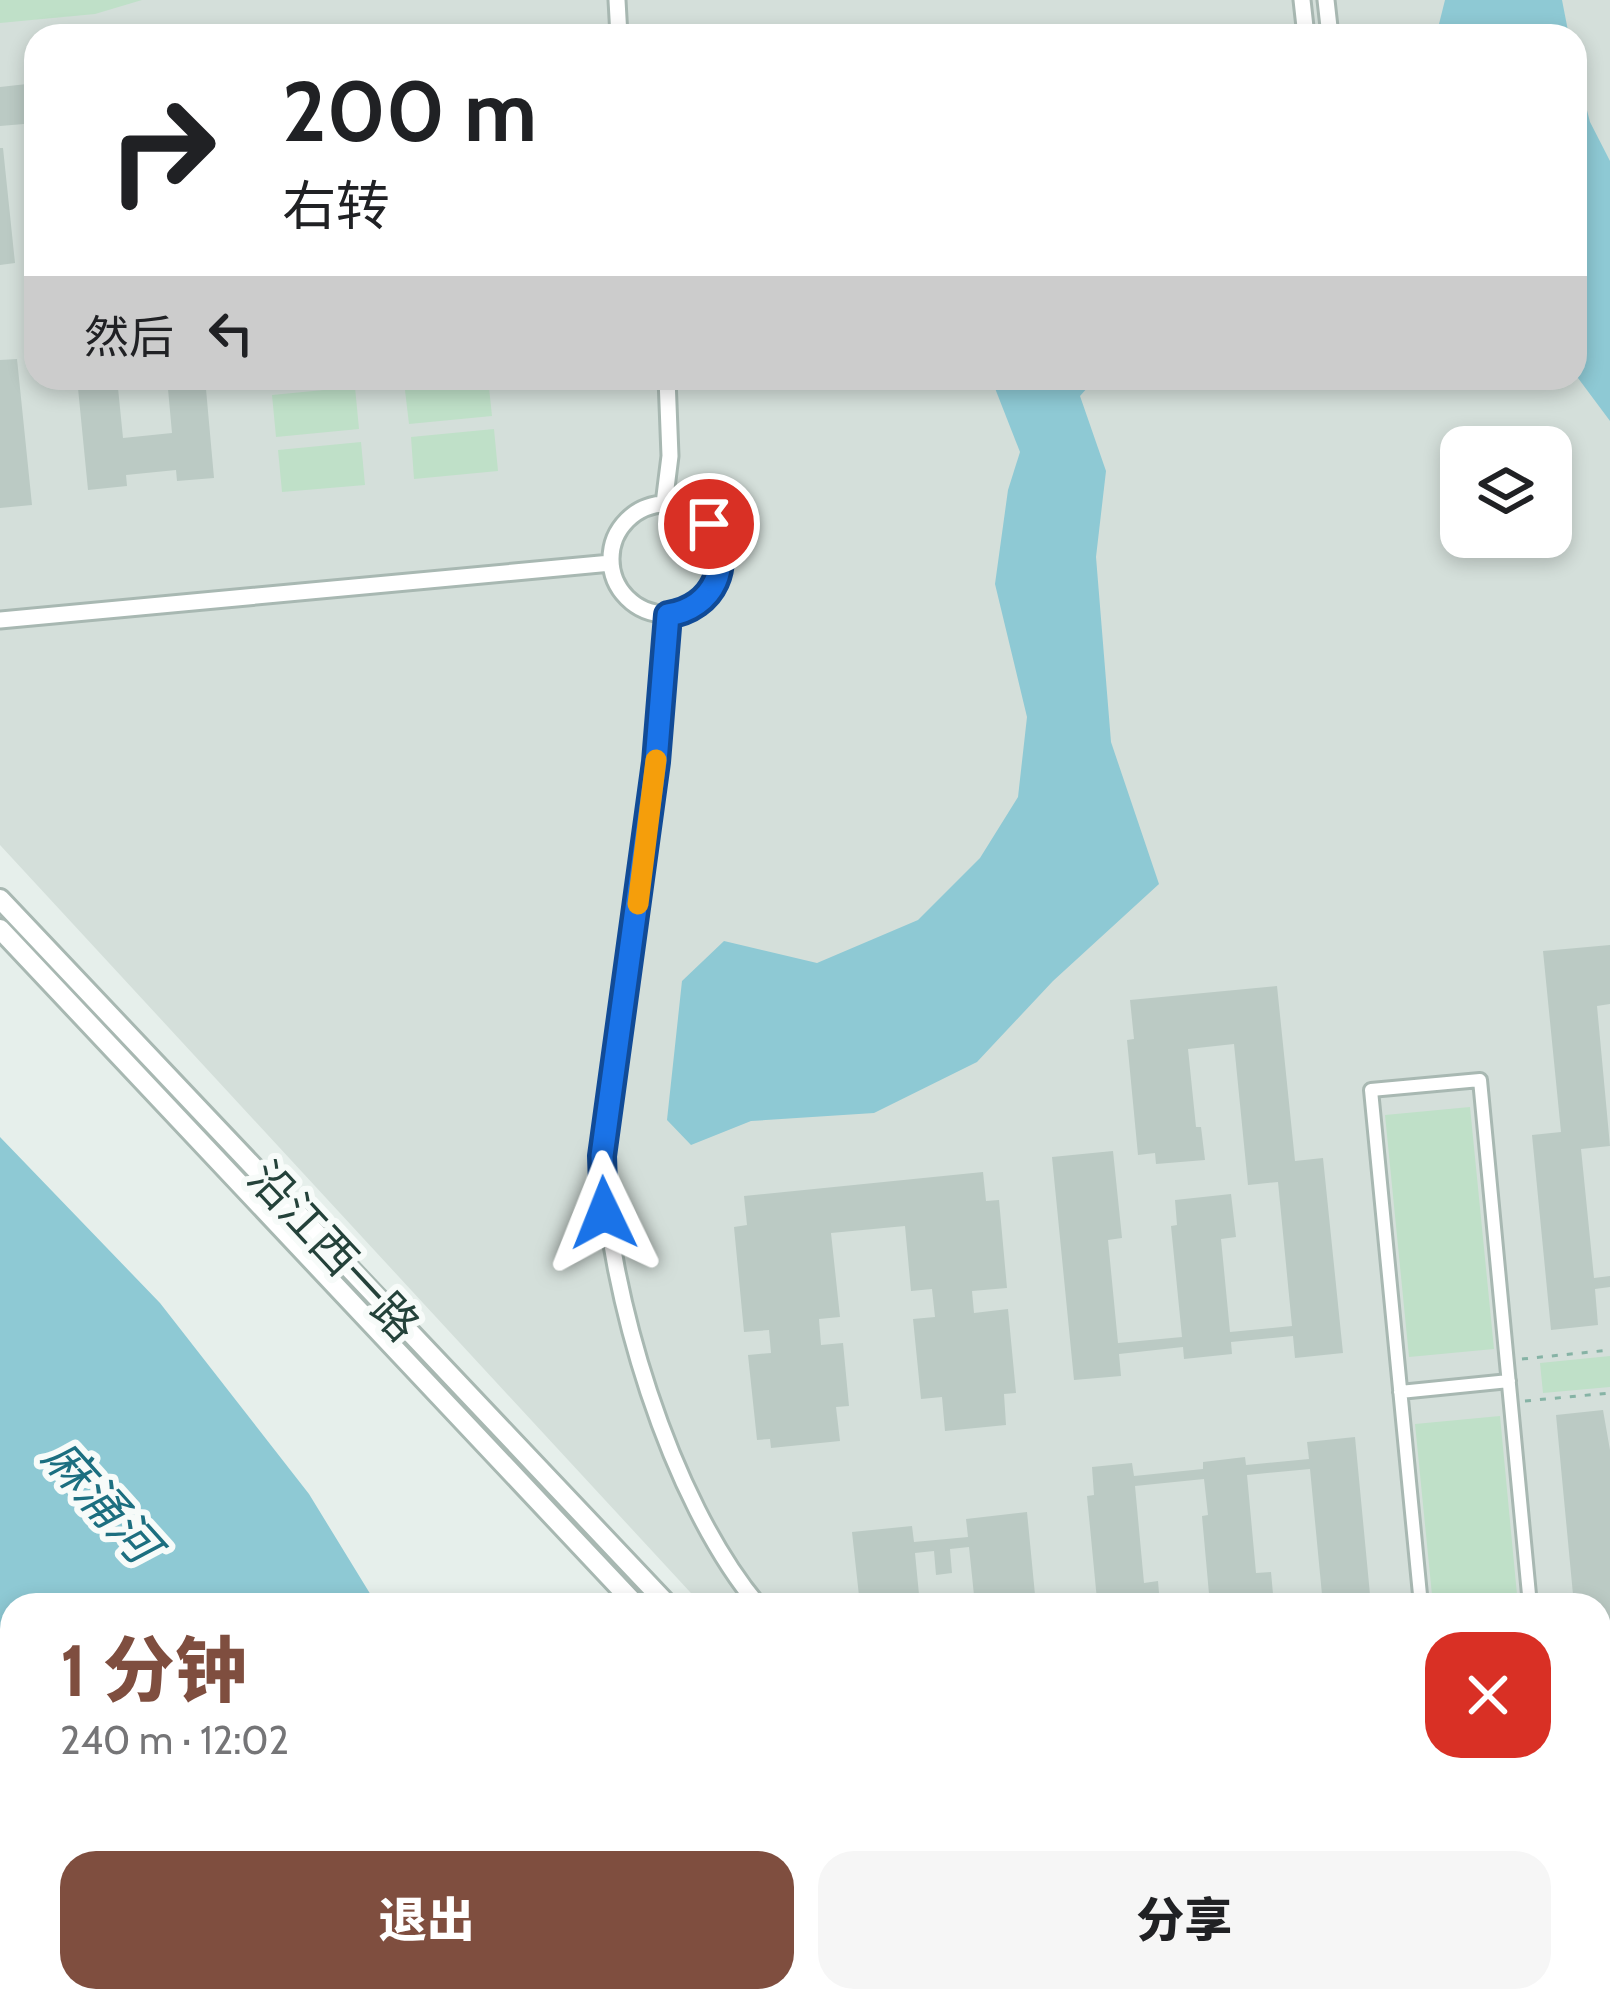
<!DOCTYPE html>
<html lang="zh">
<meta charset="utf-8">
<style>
body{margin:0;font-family:Cabin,"Noto Sans SC",sans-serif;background:#f6f6f6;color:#202124;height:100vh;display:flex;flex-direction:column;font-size:45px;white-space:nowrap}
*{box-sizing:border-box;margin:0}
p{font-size:39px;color:#757577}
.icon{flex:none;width:66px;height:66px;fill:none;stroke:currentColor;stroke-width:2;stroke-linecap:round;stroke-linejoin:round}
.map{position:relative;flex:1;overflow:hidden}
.panel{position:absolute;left:0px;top:1593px;width:1611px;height:420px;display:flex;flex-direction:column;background:#fff;border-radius:36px 36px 0 0;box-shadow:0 6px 18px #0003}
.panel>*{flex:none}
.guide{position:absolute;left:24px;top:24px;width:1563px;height:366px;border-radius:36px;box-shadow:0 6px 18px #0003;background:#fff;color:#202124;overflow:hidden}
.fabs{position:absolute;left:1440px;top:426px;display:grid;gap:24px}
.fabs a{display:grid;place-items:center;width:132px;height:132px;border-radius:24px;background:#fff;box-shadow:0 6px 18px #0003;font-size:60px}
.pin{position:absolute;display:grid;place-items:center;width:102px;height:102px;color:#fff;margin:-51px;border:6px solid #fff;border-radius:50%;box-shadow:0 3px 12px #0007}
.me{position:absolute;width:132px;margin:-66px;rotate:358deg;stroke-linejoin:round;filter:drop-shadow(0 0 9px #0008)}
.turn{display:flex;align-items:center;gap:42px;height:252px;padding:0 60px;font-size:54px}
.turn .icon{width:156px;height:156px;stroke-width:2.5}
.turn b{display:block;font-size:84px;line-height:102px}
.then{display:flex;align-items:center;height:114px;padding:0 60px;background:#0003;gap:24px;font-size:45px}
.round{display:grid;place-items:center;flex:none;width:126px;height:126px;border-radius:36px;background:#f6f6f6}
.summary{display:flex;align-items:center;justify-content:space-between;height:204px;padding:0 60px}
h1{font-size:72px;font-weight:800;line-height:90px;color:#7f4e3f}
.button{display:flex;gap:24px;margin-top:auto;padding:24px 60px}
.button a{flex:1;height:138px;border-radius:36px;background:#7f4e3f;color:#fff;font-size:48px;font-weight:800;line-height:138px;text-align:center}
.button a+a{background:#f6f6f6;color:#202124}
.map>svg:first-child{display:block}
.built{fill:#d4dfda;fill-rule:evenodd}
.green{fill:#bfe0c8}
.water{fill:#8ec9d4}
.building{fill:#bbcac4}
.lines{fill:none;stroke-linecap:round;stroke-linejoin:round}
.pedestrian-casing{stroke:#a8b8b2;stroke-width:18}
.minor-casing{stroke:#a8b8b2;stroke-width:21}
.tertiary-casing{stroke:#a8b8b2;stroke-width:24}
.path{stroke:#86b3a5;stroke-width:3;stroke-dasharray:6 9;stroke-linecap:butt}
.pedestrian{stroke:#fff;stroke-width:12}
.minor{stroke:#fff;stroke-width:15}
.tertiary{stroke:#fff;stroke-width:18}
.route-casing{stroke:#114b97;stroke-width:30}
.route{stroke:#1a73e8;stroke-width:21}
.slow{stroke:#f59e0b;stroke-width:21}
.labels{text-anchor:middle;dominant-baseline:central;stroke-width:12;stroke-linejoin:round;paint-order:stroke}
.street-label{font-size:45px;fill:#24423a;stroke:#f7fbf9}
.water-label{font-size:48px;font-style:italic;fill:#1c6f80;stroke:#f7fbf9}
</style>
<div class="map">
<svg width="1610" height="2013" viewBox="0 0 1610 2013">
<rect width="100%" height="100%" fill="#e6efeb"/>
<!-- built -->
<path class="built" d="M0,0H1610V2013H1144L1123,2001H1599V1605H702L0,845ZM36,36H1575V378H36ZM1461,447H1551V537H1461Z"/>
<!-- green -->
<path class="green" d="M0,0H142L95,14L0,23Z
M443,378H488L492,416L409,424L404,382Z
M355,387L359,429L276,437L272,395Z
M494,429L498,471L414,479L411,437Z
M361,442L365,485L282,492L278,450Z
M1470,1107L1494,1349L1409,1357L1385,1115Z
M1610,1356V1387L1543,1393L1540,1363Z
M1500,1416L1518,1605H1433L1415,1424Z"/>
<!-- water -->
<path class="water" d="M1445,0H1562L1569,36H1436Z
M1575,63L1590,122L1610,161V421L1575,374Z
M991,378H1096L1080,396L1106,471L1096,557L1111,742L1159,884L1053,981L977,1062L874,1113L751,1121L691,1145L667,1120L682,981L724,941L817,963L918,920L980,858L1018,797L1027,717L995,584L1008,490L1020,452Z
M0,1137L160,1303L309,1494L377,1605H12V1771L0,1758Z
M230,2001H651L661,2013H241Z"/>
<!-- building -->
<path class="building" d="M36,83V123L0,126V87Z
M0,148H3L15,263L0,265Z
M17,359L32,505L0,508V360Z
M77,378H117L123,438L172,433L167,378H205L214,478L177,481L176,470L126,475L127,486L88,490Z
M1610,945V1004L1597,1006L1610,1146L1581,1149L1594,1278L1610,1276V1287L1595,1289L1598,1325L1551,1330L1532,1135L1561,1132L1543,951Z
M1277,986L1295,1161L1323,1158L1343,1353L1295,1358L1293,1336L1231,1342L1232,1354L1184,1359L1183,1347L1119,1354L1121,1376L1074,1380L1052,1157L1113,1151L1122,1238L1108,1240L1118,1343L1182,1337L1171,1226L1177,1225L1175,1200L1231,1194L1236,1237L1221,1239L1230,1332L1292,1326L1278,1182L1248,1185L1234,1044L1188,1049L1196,1127H1201L1205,1160L1156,1164L1155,1153L1138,1155L1127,1040L1134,1039L1130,1000Z
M983,1172L986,1201L999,1200L1007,1288L972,1291L974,1313L1008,1309L1016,1393L1004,1394L1006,1425L945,1431L942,1397L921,1399L913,1319L935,1317L932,1289L911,1291L905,1226L831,1233L840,1317L819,1319L821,1345L843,1343L849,1406L836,1407L840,1441L771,1448L770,1439L757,1440L748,1355L771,1353L769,1330L744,1332L734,1227L747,1225L744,1196Z
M1603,1410L1610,1450V1638L1599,1639V1605H1574L1556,1415Z
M1355,1437L1371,1605H1323L1310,1469L1247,1475L1256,1573L1271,1572L1274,1605H1210L1202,1516L1208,1515L1204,1479L1135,1486L1144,1583L1158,1581L1160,1605H1105V1599L1097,1600L1087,1496L1094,1495L1092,1467L1132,1463L1134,1476L1203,1469V1462L1245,1457L1246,1465L1309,1459L1307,1442Z
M1027,1512L1036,1605H975L969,1547L950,1549L952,1573L936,1575L934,1551L915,1553L920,1605H860L852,1532L912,1526L914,1542L968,1537L966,1519Z"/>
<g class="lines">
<defs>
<path id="pedestrian" d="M1400,1392L1509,1381
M1421,1605L1371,1090L1480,1080L1530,1605
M1459,2001L1460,2013
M1568,2001L1569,2013"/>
<path id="minor" d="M617,0L619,36
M1302,0L1306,36
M1326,0L1330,36
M611 559a55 55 0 1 1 110 0a55 55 0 1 1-110 0Z
M664,504L670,456L667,378
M668,615L661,719L602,1156C608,1293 669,1499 758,1605
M0,620L611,563
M1201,2001L1229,2013"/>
<path id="tertiary" d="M0,899L668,1605
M0,929L636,1605
M0,1796L12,1809
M189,2001L200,2013
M1035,2001L1052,2013
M1079,2001L1100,2013"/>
</defs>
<!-- pedestrian casing -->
<use href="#pedestrian" class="pedestrian-casing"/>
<!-- minor casing -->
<use href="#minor" class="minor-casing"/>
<!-- tertiary casing -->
<use href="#tertiary" class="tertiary-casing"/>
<!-- path -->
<path class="path" d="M1522,1359L1610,1350
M1525,1401L1610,1393
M1599,1870L1610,1869"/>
<!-- pedestrian -->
<use href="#pedestrian" class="pedestrian"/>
<!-- minor -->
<use href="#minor" class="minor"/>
<!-- tertiary -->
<use href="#tertiary" class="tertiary"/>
</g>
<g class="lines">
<defs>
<path id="route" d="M604,1213L602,1156L656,762L668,615C714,608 734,564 709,524"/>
</defs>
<!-- route casing -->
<use href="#route" class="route-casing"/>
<!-- route -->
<use href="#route" class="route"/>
<!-- slow -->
<path class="slow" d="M638,904L656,760"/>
</g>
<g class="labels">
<!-- street labels -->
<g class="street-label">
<text transform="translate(334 1251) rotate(47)">沿江西一路</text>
</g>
<!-- water labels -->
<g class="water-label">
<text transform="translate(101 1501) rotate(48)">麻涌河</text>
</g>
</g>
</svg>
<div class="fabs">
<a><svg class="icon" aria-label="layers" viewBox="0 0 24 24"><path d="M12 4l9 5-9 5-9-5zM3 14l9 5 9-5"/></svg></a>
</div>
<div class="pin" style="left:709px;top:524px;background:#d93025"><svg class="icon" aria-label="arrive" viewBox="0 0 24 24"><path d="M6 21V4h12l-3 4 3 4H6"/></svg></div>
<svg class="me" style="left:604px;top:1213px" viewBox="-20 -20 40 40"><path d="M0-17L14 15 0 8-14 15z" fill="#1a73e8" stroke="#fff" stroke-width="4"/></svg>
<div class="guide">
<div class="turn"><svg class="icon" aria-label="right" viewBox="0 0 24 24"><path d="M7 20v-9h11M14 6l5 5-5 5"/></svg><div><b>200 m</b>右转</div></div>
<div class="then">然后<svg class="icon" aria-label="left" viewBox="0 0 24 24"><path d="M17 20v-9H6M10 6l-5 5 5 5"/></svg></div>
</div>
<section class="panel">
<div class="summary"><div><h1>1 分钟</h1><p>240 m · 12:02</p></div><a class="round" style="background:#d93025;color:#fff"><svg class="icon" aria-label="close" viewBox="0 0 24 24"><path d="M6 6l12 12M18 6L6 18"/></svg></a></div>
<div class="button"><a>退出</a><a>分享</a></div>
</section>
</div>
